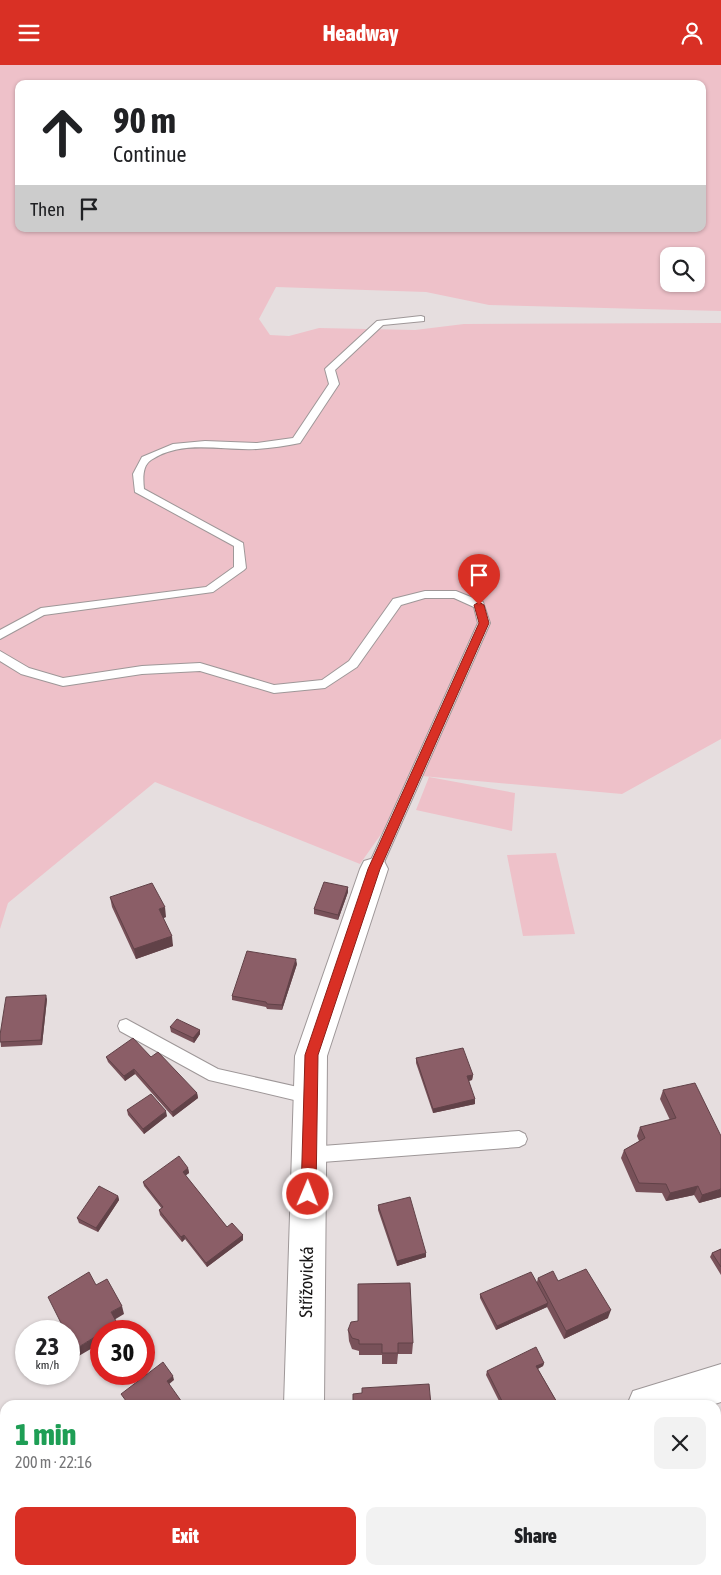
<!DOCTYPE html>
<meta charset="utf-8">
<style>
body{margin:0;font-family:"Asap Condensed",sans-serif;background:#f2f2f2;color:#202124;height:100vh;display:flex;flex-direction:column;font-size:19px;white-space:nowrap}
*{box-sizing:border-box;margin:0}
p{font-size:16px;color:#757577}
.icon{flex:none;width:28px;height:28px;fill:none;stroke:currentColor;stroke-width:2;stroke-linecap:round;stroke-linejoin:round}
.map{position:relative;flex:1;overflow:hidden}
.details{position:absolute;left:0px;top:1335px;width:721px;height:175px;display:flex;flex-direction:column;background:#fff;border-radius:15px 15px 0 0;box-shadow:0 1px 4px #0004}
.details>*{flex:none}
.banner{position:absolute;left:15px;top:15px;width:691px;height:152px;border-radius:10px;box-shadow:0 1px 4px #0004;background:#fff;color:#202124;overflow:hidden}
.tools{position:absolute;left:660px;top:182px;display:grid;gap:10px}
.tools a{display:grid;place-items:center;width:45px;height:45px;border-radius:10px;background:#fff;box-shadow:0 1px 4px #0004;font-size:25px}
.speed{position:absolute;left:15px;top:1255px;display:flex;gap:10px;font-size:25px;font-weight:700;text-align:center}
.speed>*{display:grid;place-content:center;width:65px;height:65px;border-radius:50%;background:#fff;box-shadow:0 1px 4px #0004;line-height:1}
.speed small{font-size:12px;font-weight:400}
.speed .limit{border:8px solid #d22;background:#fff;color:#111}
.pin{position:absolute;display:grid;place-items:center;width:42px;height:42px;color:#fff;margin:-51px -21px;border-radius:50% 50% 50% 0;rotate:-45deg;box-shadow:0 0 5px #0007}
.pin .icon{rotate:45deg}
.me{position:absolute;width:55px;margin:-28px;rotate:1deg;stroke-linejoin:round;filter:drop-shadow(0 0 4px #0008)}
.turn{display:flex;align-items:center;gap:18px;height:105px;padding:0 15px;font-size:22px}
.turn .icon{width:65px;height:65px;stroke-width:2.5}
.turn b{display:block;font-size:35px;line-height:42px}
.then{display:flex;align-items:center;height:48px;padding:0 15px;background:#0003;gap:10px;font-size:19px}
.round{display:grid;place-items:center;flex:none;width:52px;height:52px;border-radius:10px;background:#f2f2f2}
.head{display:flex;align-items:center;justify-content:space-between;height:85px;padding:0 15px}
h1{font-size:30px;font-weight:800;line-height:38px;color:#1e9e55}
.action{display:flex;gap:10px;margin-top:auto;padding:10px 15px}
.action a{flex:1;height:58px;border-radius:10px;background:#d93025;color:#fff;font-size:20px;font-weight:800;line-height:58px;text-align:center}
.action a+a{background:#f2f2f2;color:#202124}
header{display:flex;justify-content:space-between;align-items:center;height:65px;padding:0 15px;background:#d93025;color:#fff;font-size:22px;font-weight:800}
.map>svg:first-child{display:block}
.green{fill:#eec1c9;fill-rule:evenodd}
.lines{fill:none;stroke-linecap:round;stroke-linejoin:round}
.lane-casing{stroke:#9e9798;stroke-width:2}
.street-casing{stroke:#9e9798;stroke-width:2}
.lane{fill:#fff;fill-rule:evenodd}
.street{fill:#fff;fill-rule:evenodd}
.wall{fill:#785159}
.shaded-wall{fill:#614248}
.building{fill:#8b5e67;stroke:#614248}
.route{fill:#d93025;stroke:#8d1f18}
.labels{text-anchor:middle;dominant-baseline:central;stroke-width:4;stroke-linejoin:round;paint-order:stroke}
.near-street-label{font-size:18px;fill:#181616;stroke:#fff}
</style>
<header><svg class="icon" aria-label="menu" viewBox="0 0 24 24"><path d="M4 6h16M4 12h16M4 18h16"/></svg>Headway<svg class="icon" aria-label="person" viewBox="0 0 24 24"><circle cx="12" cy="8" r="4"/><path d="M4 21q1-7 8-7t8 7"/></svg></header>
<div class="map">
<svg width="721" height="1510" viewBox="0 0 721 1510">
<rect width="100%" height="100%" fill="#e6dedf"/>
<!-- green -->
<path class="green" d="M0,0H721V246L489,240L426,227L276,222L259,254L270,270L289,271L319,263L415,265L464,259L721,258V674L622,729L422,711L360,799L155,717L8,838L0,864ZM19,19H702V164H19ZM669,191H696V219H669Z
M429,712L515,728L512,766L416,745Z
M556,788L575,869L523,871L507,790Z"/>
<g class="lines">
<defs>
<path id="lane" d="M421,251L424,252V256L383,260L335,305L339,319L300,378C286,381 271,383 257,384C222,386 183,374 151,395C142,401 143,414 144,424L243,478L246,503L244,505L213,527L44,550L0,574V565L41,543L206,522L234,502V481L135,427L133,409L142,392L173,379L205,376L257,378L293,373L329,319L325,304L327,302L377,256Z
M425,526H456L483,537L490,558L381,804L379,808L374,809L369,808L367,804L478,558L474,542L454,533H425L401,540L357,602L325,623L274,628L200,606L142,609L63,621L21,609L0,596V586L29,603L63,613L142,601L200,598L274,620L322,615L349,596L393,534Z
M126,954L218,1004L311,1025L317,1027L319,1032L317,1037L311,1039L209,1015L120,966L118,961L120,956Z
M519,1066L525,1069L527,1074L525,1079L519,1082L309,1098L303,1096L300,1090L303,1084L309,1082Z"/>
<path id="street" d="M374,793L384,796L388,804L327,991L324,1340H284L295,991L360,804L364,796Z
M721,1299V1337L712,1340H627L633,1326Z
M290,1505H332V1510H290Z"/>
</defs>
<!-- lane casing -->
<use href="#lane" class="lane-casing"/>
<!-- street casing -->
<use href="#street" class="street-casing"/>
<!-- lane -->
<use href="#lane" class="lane"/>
<!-- street -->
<use href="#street" class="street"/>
</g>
<!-- wall -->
<path class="wall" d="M348,822V827L338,855L314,849V844Z
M110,832L166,852L163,853L173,881L136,894L112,842Z
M297,899L282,945L267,944L266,942L232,935V931Z
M47,934L42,980L1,982L0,970Z
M170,962L200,965V969L194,978L171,967Z
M106,992H151L197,1028L198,1033L173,1052L135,1009L125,1016L108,997Z
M416,993L473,1010L472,1015L469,1016L475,1039L433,1048L416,998Z
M663,1025L721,1132L699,1138L694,1130L666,1136L662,1128L636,1127L621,1093L624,1085L639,1076L637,1071L640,1062L670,1055L660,1034Z
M127,1045L167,1051L144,1069L128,1050Z
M188,1103L189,1108L185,1110L227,1162L243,1170V1175L207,1202L185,1174L182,1177L160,1150L159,1145L162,1144L144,1121L143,1117Z
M118,1131L119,1135L98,1167L79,1158L77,1153Z
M378,1140L426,1192L397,1201L378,1145Z
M721,1184V1210L710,1192L712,1188Z
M538,1213L558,1216L608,1253L564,1274L547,1242L496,1265L480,1233V1229L537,1217Z
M348,1265L413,1278L412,1289H398L397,1299H382V1290H359V1286L352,1284L349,1276Z
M544,1298L543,1301L538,1304L558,1339L557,1340H501L486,1310L487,1306Z
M716,1366L721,1374V1445L716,1437Z
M483,1505H518L493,1510H484Z
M569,1505H629L620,1510H572Z
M664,1505H716L721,1510H667Z"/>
<!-- shaded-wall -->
<path class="shaded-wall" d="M348,822V827L338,855V850Z
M165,842L166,852L161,854L159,844Z
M172,871L173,881L136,894L134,884Z
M296,894L297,899L282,945V940Z
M46,930L47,934L42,980L41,975Z
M200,965V969L194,978L193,973Z
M134,1004L135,1009L125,1016L124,1011Z
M473,1010L472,1015L467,1016V1011Z
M197,1028L198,1033L173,1052L172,1047Z
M475,1034V1039L433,1048V1044Z
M166,1046L167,1051L144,1069L143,1064Z
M188,1103L189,1108L184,1112L183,1107Z
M698,1121L694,1130L666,1136L670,1128Z
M721,1124V1132L699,1138L702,1130Z
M118,1131L119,1135L98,1167L96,1163Z
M184,1170L185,1174L182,1177L181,1172Z
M243,1170V1175L207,1202L206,1198Z
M426,1188V1192L397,1201V1196Z
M548,1238L547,1242L496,1265L497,1261Z
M122,1241L124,1249L114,1255L111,1247Z
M611,1245L608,1253L564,1274L566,1266Z
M117,1258L120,1266H104Z
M101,1268V1278L77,1292L74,1285Z
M544,1298L543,1301L535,1305L536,1301Z
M173,1311L174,1315L168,1320L167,1316Z
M625,1505H629L620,1510H616Z"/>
<!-- building -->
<path class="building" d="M324,817L348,822L338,850L314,844Z
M152,818L165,842L159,844L172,871L134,884L110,832Z
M247,886L296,894L282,940L267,939L266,937L232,931Z
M46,930L41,975L0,977V970L6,932Z
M177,954L200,965L193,973L170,962Z
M133,973L151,992L158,987L197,1028L172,1047L134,1004L124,1011L106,992Z
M463,983L473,1010L467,1011L475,1034L433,1044L416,993Z
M695,1018L721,1071V1124L702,1130L698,1121L670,1128L666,1119L639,1118L624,1085L645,1073L640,1062L676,1053L663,1025Z
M151,1029L166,1046L143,1064L127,1045Z
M179,1091L188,1103L183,1107L227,1162L232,1158L243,1170L206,1198L184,1170L181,1172L159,1145L163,1142L143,1117Z
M99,1121L118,1131L96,1163L77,1153Z
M410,1132L426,1188L397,1196L378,1140Z
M721,1184V1202L712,1188Z
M586,1204L611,1245L566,1266L538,1213L553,1206L558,1216Z
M89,1207L96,1220L107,1214L122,1241L111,1247L117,1258L104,1266H101V1268L74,1285L69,1275V1266H65L48,1232Z
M531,1207L548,1238L497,1261L480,1229Z
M410,1218L413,1278H398V1288H382V1279H359V1275L352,1273L348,1265L351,1257L358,1256V1219Z
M536,1282L544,1298L536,1301L558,1339L556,1340H504L487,1306Z
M163,1297L173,1311L167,1316L184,1340H129L121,1329Z
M429,1319L431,1340H353V1329L362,1328V1323Z
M716,1366L721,1374V1438L716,1430Z
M0,1443L5,1451V1505H39V1510H0Z
M721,1471V1510H671L668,1505H716V1473Z
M376,1505H419L420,1510H373V1509L377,1508Z
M484,1505H504L485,1509Z
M572,1505H625L616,1510H574Z"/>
<!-- route -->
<path class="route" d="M479,537L484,540L489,558L380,804L318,990L316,1129L313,1134L308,1136L303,1134L301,1129L305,990L368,804L479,558L474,540Z"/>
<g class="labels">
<!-- near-street labels -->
<g class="near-street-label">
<text transform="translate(306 1217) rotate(-89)">Střížovická</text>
</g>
</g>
</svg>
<div class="tools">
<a><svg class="icon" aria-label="search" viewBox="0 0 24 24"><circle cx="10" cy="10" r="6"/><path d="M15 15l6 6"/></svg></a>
</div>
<div class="speed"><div>23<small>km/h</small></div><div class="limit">30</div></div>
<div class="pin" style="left:479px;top:540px;background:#d93025"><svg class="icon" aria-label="arrive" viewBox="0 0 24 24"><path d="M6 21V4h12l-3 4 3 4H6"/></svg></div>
<svg class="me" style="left:308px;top:1129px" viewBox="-20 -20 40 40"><circle r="17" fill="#d93025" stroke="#fff" stroke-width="3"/><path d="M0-11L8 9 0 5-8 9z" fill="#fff"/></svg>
<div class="banner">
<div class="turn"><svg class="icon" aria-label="ahead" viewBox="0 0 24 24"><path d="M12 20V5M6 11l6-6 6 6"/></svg><div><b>90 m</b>Continue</div></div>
<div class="then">Then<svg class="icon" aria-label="arrive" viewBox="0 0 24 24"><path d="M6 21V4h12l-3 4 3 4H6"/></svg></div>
</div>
<section class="details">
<div class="head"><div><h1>1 min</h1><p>200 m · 22:16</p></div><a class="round"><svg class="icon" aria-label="close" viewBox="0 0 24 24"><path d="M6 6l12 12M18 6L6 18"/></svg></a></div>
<div class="action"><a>Exit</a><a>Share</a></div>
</section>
</div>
